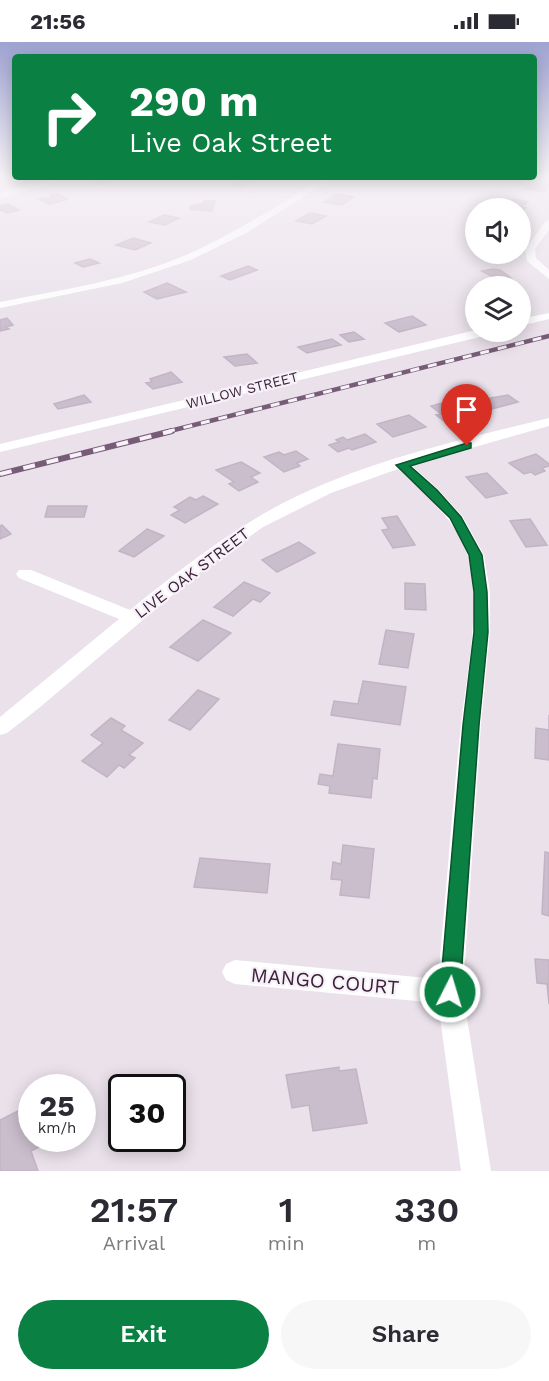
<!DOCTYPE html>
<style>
body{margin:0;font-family:"Work Sans",sans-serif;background:#f7f7f7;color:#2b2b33;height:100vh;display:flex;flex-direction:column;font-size:22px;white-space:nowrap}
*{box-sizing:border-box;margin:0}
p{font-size:20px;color:#7c7c81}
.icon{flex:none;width:33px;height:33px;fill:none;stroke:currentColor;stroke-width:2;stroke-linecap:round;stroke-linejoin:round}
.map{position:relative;height:1129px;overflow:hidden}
.details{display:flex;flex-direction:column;background:#fff;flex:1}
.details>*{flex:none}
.hud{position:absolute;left:12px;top:12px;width:525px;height:126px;border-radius:6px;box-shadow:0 3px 15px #0003;background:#0b8043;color:#fff;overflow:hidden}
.fabs{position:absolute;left:465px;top:156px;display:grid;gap:12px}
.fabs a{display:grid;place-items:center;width:66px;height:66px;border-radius:50%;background:#fff;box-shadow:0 3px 15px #0003;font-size:30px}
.speed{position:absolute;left:18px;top:1032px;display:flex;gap:12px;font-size:30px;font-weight:700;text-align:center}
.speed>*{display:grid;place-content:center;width:78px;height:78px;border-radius:50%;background:#fff;box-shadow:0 3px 15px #0003;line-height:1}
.speed small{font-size:15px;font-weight:400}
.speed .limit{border:3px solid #111;border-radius:9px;background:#fff;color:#111}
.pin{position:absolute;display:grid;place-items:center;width:51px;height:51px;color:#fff;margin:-62px -26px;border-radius:50% 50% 50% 0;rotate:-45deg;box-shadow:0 0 6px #0007}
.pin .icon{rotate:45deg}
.me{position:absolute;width:66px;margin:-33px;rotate:5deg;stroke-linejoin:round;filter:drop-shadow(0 0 4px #0008)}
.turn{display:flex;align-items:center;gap:21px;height:126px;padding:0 18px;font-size:27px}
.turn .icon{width:78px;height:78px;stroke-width:2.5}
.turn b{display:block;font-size:42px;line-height:51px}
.eta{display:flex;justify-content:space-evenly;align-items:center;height:102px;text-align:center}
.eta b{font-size:36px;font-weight:600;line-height:42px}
.primary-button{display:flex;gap:12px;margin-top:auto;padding:12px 18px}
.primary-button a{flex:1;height:69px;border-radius:36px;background:#0b8043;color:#fff;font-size:24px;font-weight:600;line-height:69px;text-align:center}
.primary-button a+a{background:#f7f7f7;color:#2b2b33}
.status{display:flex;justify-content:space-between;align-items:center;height:42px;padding:0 30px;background:#fff;direction:ltr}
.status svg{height:16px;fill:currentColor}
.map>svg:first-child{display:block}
.building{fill:#cabdcc;stroke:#c3b4c5;stroke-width:1.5}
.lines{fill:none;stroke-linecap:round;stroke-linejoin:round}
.minor{fill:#fff;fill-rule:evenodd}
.rail-far1-casing{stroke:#775c77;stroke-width:4.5}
.rail-casing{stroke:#775c77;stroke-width:6}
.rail-far1{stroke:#f7f1f8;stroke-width:3;stroke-dasharray:9;stroke-linecap:butt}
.rail{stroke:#f7f1f8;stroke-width:4;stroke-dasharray:12;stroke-linecap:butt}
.route{fill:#0b8043;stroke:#07532c;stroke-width:1.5}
.labels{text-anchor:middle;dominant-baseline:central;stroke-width:4.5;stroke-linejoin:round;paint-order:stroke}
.far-street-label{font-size:14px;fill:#3c223b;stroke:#f7f1f8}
.street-label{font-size:16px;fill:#3c223b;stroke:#f7f1f8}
.near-street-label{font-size:20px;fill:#3c223b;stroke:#f7f1f8}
</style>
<div class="status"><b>21:56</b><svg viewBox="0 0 49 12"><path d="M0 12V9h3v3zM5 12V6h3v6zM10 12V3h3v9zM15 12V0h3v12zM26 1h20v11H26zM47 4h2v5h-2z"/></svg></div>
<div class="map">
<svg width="549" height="1129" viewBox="0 0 549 1129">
<rect width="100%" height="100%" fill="#eae1eb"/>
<!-- building -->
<path class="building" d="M108,135L119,137L102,143L92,141Z
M248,137L257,138L242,145L232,144L236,142L233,141Z
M538,141L549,143V145L543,150L524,147Z
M58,152L68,157L50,162L38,157L55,155L50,153Z
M336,152L354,155L342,163L324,160Z
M513,157L528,160L521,165L526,166L522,169L520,166L490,164L494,162L503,163Z
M204,159H215L212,169L190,167L191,164L203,162Z
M8,162L19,168L7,171L0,168V164Z
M310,171L326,174L312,182L296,179Z
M164,173L179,176L165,183L149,180Z
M133,196L151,201L135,208L116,203Z
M90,217L99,221L83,225L75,221Z
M248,224L257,228L230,238L221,234Z
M493,227L500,228L511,236L499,238L482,229Z
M167,241L186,250L157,257L144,250Z
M412,274L426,283L399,290L385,281Z
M7,276L13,283L6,285L9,287L0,289V278Z
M354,290L364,297L349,300L340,293Z
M332,297L341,303L307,311L298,305Z
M247,312L257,321L235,324L224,315Z
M171,330L182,340L153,347L146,341L152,340L150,337Z
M84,353L91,360L58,367L54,362Z
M508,353L518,360L484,369L474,363L483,360L479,358Z
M453,358L474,373L445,380L436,373L441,372L431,364Z
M409,373L426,385L393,395L377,382Z
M365,392L376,400L352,408L349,406L338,410L329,403L339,400L336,398L343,395L347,398Z
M296,409L308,417L297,421L300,424L284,430L264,415L279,410L284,413Z
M536,412L549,422V424L542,426L545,429L535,433L531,430L524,432L509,421Z
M241,420L260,431L251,435L258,440L239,449L229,442L234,440L216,428Z
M487,431L507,451L486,456L466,435Z
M203,454L218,462L185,481L171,473L180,468L174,465L190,455L196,458Z
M48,464H87L84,475H45Z
M397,474L415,503L393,506L382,488L389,487L382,476Z
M530,477L547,503L526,505L510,479Z
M2,483L11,492L0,497V484Z
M147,487L164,494L134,515L119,509Z
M299,500L315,511L277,530L262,518Z
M244,540L270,551L260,560L253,557L233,574L214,565Z
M405,541L425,542L426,568L405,567Z
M203,578L231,591L198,619L170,605Z
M386,588L414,592L408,626L379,622Z
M363,639L406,645L400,683L331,673L334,659L358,662Z
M198,648L219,657L190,688L169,678Z
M549,673V718L535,716L536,686L549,688Z
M111,676L125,684L121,688L143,701L129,713L135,716L124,726L119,723L107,735L82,719L103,701L91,693Z
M338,702L380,707L377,737L373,736L371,756L329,751L330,744L318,742L320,732L333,734Z
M343,803L374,807L369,856L340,853L342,838L331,837L333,820L341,822Z
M545,810L549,811V874L542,872Z
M200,816L270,822L267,851L194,845Z
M535,917L549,918V962L547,942L537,941Z
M339,1025V1029L356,1027L367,1081L313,1089L309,1063L292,1066L286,1033Z
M18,1069L25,1089L32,1086V1096H38L41,1104L31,1109L38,1129H0V1078Z"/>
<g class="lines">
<!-- minor -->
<path class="minor" d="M58,135H71L0,157V151Z
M325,135H335L246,191L191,218L122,241L0,266V260C62,248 127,238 186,213C235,192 279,162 325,135Z
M549,178V188L535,207L536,216L549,228V237L527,219L525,207L546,179Z
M549,271V277L520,284V277Z
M476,288L490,290L484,294L0,410V402Z
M549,376V384L411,423L438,447L463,475L484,513L490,550V590L481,683L463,950L491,1129H461L438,961L235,942L226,938L222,930L226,922L235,918L438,937C446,852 452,767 461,682C467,628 481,569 468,515C460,482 422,449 398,427L331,451L263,485L196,533L39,666L7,691L0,693V675L119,577L19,536L16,532L19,528H31L130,568C178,529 228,490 283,461C365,419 460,398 549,376Z"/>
<defs>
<path id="rail-far1" d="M166,390L549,294"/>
<path id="rail" d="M0,432L172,389"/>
</defs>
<!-- rail-far1 casing -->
<use href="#rail-far1" class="rail-far1-casing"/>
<!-- rail casing -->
<use href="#rail" class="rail-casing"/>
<!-- rail-far1 -->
<use href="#rail-far1" class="rail-far1"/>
<!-- rail -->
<use href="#rail" class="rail"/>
</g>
<!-- sky -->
<linearGradient id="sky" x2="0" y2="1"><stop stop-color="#9ea3d2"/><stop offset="0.46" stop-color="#f6f2f6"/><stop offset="1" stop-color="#f6f2f6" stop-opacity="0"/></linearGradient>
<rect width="549" height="291" fill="url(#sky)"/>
<!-- route -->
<path class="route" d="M467,401H471V406L410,424L437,448L461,475L482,513L487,550L488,590L479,683L460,950L457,957L450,959L443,957L440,950L463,683L474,590V550L469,513L450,476L396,423Z"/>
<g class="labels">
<!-- far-street labels -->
<g class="far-street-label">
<text transform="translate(242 348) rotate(-14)">WILLOW STREET</text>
</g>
<!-- street labels -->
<g class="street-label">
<text transform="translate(192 531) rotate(-37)">LIVE OAK STREET</text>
</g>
<!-- near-street labels -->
<g class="near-street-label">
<text transform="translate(325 939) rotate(5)">MANGO COURT</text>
</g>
</g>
</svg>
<div class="fabs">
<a><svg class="icon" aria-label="sound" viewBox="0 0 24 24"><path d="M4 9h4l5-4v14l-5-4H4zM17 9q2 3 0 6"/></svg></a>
<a><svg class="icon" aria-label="layers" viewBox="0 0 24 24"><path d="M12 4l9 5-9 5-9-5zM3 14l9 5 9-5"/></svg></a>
</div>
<div class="speed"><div>25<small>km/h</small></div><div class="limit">30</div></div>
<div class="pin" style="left:467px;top:404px;background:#d93025"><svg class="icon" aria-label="arrive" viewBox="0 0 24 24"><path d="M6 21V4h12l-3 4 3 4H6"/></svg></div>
<svg class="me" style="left:450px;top:950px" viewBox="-20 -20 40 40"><circle r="17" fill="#0b8043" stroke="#fff" stroke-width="3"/><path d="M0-11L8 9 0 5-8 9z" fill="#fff"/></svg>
<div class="hud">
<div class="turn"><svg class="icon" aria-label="right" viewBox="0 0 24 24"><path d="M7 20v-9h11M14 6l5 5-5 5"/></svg><div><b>290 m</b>Live Oak Street</div></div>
</div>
</div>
<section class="details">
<div class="eta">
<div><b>21:57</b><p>Arrival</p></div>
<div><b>1</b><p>min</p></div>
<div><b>330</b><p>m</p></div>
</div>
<div class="primary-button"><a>Exit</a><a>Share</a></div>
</section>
